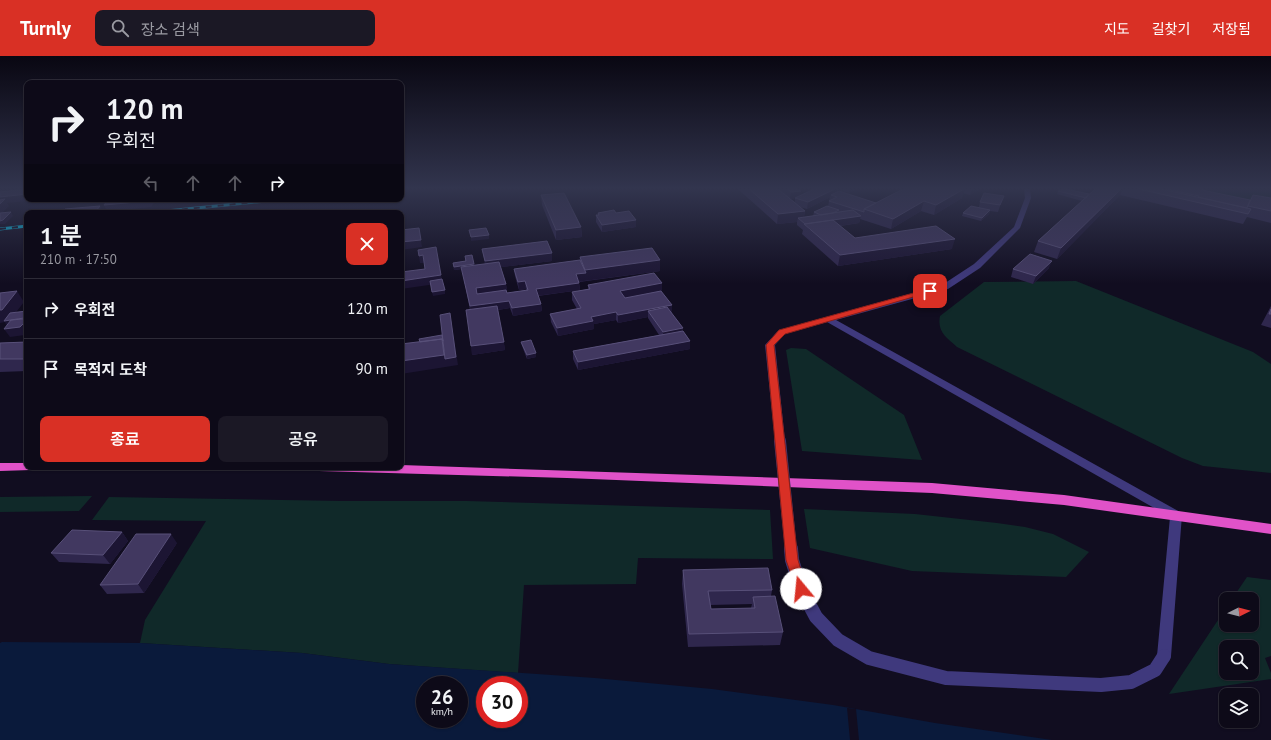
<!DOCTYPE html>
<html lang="ko">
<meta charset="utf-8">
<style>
body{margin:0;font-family:"PT Sans","Noto Sans KR",sans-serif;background:#1b1825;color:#f1f3f6;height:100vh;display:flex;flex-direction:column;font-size:15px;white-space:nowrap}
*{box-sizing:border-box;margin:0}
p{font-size:13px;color:#9a9aa2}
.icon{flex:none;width:22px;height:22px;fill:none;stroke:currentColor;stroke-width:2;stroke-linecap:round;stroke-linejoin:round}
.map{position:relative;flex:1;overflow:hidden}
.drawer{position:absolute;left:24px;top:154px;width:380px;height:260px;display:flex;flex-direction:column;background:#0d0a18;border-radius:8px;box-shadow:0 1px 3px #0004,0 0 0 1px #2d2b37}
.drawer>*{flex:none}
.guide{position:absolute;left:24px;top:24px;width:380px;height:122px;border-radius:8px;box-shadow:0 1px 3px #0004,0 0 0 1px #2d2b37;background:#0d0a18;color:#f1f3f6;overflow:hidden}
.needle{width:26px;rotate:84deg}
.buttons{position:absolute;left:1219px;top:536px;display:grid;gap:8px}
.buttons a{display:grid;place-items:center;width:40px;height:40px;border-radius:8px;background:#0d0a18;box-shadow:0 1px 3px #0004,0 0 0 1px #2d2b37;font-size:20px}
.speed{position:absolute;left:416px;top:620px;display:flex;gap:8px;font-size:20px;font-weight:700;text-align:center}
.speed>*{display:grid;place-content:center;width:52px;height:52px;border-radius:50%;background:#0d0a18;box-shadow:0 1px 3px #0004,0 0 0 1px #2d2b37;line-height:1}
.speed small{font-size:10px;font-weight:400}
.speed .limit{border:6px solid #d22;background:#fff;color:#111}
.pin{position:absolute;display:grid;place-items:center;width:34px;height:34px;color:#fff;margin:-17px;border-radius:8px;box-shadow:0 2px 6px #0006}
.me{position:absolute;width:44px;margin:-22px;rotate:343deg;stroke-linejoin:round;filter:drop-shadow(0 0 3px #0008)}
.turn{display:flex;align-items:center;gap:14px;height:84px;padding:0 16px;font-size:18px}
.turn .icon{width:52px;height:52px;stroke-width:2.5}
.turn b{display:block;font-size:28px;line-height:34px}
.lanes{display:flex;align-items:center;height:38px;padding:0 16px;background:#0003;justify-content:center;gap:20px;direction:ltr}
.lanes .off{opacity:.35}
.round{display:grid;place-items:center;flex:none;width:42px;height:42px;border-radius:8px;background:#1b1825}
.overview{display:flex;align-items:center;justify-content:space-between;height:68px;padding:0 16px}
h1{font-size:24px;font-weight:600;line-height:30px}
.primary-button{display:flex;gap:8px;margin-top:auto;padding:8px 16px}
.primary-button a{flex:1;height:46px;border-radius:8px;background:#d93025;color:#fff;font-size:16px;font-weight:600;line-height:46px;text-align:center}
.primary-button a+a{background:#1b1825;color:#f1f3f6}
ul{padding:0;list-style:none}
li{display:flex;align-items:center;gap:12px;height:60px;padding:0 16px;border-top:1px solid #2d2b37}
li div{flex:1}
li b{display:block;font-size:15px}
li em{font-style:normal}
header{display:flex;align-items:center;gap:24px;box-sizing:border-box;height:56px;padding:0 20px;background:#d93025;color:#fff}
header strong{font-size:19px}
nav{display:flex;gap:22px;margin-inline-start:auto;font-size:14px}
.search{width:280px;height:36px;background:#1b1825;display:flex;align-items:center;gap:10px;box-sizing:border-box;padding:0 14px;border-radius:8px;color:#9a9aa2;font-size:15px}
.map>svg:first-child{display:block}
.green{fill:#102929;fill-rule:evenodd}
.water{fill:#0a1a3b;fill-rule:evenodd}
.pier{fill:#110d20}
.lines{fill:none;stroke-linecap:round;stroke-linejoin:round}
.minor{fill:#3f397d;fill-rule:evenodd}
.trunk{fill:#e052c8;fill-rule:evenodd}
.rail-casing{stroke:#07cdf0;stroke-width:3}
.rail{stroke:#110d20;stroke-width:2;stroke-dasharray:6;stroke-linecap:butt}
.minor-bridge-far1{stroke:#3f397d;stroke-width:12}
.minor-bridge{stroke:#3f397d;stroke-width:14}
.wall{fill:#2f274d;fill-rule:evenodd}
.shaded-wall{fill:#1c1533}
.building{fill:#413860;stroke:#585079}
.route{fill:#d93025;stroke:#8d1f18}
</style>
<header>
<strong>Turnly</strong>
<div class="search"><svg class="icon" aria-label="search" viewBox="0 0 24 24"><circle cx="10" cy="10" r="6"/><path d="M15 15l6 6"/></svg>장소 검색</div>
<nav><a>지도</a><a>길찾기</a><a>저장됨</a></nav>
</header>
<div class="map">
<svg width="1271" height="684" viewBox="0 0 1271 684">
<rect width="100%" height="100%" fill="#110d20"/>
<!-- green -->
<path class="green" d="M1196,133H1271V148Z
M1076,225L1253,296L1271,308V417L1203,410L1182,402L957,291C946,281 937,276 940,260L984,226Z
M791,292L806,293L904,359L922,404L802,395L786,294Z
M92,440L79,455L0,456V441Z
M109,441L341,445H467L770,454L773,503L638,502L636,528L524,529L518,617L389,608L302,597L140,587L145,564L206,465L92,464Z
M804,453L915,458L997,467L1025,471L1053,478L1089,496L1066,521L912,515L810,492Z
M1247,521L1271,524V600L1265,602L1271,617V623L1169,638L1226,552V569H1252V543H1232ZM1226,591H1252V617H1226Z"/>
<!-- water -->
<path class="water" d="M2,586L140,587L302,597L389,608L595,622L712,633L833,649L935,667L1052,684H0V587ZM425,629H459V663H425ZM485,629H519V663H485Z"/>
<!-- pier -->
<path class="pier" d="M847,652L856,653L859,684H850Z"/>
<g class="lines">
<!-- minor -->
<path class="minor" d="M1024,133H1030L1031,142L1020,172L980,212L948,233L836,264L1180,456L1182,459L1171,600L1169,605L1164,607L1159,605L1157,600L1170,461L827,266L785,278L775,289L785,385L784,388H776L775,385L765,289L779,274L942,229L974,208L1014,171L1025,142Z"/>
<!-- trunk -->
<path class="trunk" d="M0,407H27V411H33L31,414L0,415Z
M401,409L932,427L1064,439L1271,468V478L1064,449L932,437L567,422L319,415L315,414L313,411H401Z"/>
<defs>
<path id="rail" d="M146,157L286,143
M0,173L27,170"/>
</defs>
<!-- rail casing -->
<use href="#rail" class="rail-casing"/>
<!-- rail -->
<use href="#rail" class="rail"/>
<!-- minor-bridge-far1 -->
<path class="minor-bridge-far1" d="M780,385L791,494"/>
<!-- minor-bridge -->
<path class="minor-bridge" d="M791,493L792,504L801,533L816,561L838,584L869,602L946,622L1101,629L1131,626L1155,614L1164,600"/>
</g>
<!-- wall -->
<path class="wall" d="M739,133H798L800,140L814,133H857L849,137L842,135L841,136L876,147L903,133H980L970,139L963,137L962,142L934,159L921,155L891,173L860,163L859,167L840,170L855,182L952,193L838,210L802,178L803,174L797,169V166L777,168L739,134ZM830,141L828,150L814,156L813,160L804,161L805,155L800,151L807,153ZM795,142V146L790,143Z
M1096,133H1203L1202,134L1250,144L1253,139L1271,142V167L1247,161L1243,168L1120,139L1057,203L1034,196L1038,185L1082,145L1057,138L1058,135L1089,138Z
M541,139L581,171L582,181L556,184L542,149Z
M980,146L1001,147L998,156L990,155L989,158L981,165L962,160L963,157L979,151Z
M598,157H616L636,171L602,176L596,166V159H598Z
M482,193L552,197V205L501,211L506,228L507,237L526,234V233L519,234L515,220L514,213L580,204V201L660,215L579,226L580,234L538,240L541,248L542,255L513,260L510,252L498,254L505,294L472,299L470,254L462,213L454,214L453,207L465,205V200L474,208L475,209L485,208Z
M1049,212L1033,228L1011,221L1013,213Z
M588,229L662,235H661L672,256L671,257L683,275L690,285V293L578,314L573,303V295L659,279L648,262V261L618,267L616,264L594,268V273L558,280L551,266L550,258L577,253L572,244V236L588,233Z
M1271,250V272L1261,269Z
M27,286V315L0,316V287Z
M521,286L536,297V301L527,303L522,290Z
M122,476L128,485L110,508L59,506L51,497Z
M177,487L144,537L107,538L100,529Z
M683,514L772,534L771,540L783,576L780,589L688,591L682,528ZM752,548L751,552L711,553L710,549Z"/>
<!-- shaded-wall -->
<path class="shaded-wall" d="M0,133H9L7,134H2L3,135L0,137Z
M9,133H27V134L11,135Z
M835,133H843L842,135L832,140L831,139L830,141L807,153L808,146Z
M850,133H857L849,137Z
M964,133H965L962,142L934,159L936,149Z
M972,133H980L970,139Z
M1121,133H1123L1120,139L1057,203L1061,192Z
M801,135L800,141L790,143L791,136Z
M27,138V143H39L38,144L7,147L9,150L0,159V141Z
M58,143H94L60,146Z
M149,143H152L154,147L151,151L107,156L104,149Z
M924,145L921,155L891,173L893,163Z
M100,150L101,153L99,157H73Z
M990,154L989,158L981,165L982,162Z
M805,155L803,165L798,162L797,166L777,168L778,158Z
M11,156L13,160L5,168H0V165Z
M861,160L859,167L810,174L805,168Z
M636,164V171L602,176V169Z
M581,171L582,181L556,184V174Z
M419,172L422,191L401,194V186Z
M489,179V183L471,185V181Z
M955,183L952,193L838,210L840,199Z
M552,197V205L486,213L485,205Z
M423,199L424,207H420L419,200Z
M660,204V215L576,226V218L586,217L585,214Z
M1052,205L1049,212L1033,228L1036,220Z
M474,208L475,211L454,214V211Z
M441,219L443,227L401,233V225Z
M525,225L526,233L519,234L518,226Z
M579,227L580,234L536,240V233Z
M662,227V235L620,243V235Z
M506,228L507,235L477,240L476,232Z
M445,234V238L433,240L432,236Z
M17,235L24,246L10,264L27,266L6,269L5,266L0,267V254Z
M509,245L510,252L471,258L470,250Z
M541,248L542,255L513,260L512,252Z
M672,249V256L652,260L648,255V261L618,267V259Z
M616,256V264L594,268V273L558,280L557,272L591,261Z
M450,257L458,309L401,318V305L443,290Z
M27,267V276L25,279L10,281L4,273L23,268Z
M683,272V280L663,284V276Z
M690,285V293L578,314V306Z
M504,286L505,294L472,299L471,290Z
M536,297V301L527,303V299Z
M122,476L128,485L110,508L103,499Z
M171,478L177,487L144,537L138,528Z"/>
<!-- building -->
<path class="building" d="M27,133V138L0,141V136Z
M749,133H778L805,155L778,158Z
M787,133H798L801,135L791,136Z
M814,133H835L808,146L795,142Z
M903,133H964L936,149L924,145L893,163L864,153Z
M1061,133H1066L1089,138L1086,142L1058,135Z
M1095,133H1121L1061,192L1038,185Z
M1139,133H1161L1251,153L1248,158Z
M1166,133H1203L1202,134L1250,144L1247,152L1198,141L1199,140Z
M839,135L876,147L864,153V156L829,145L837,141L831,139Z
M564,137L581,171L556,174L541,139Z
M984,137L1004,140L1000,149L980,146Z
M1253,139L1271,142V155L1248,150Z
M5,143L0,148V144Z
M120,143H149L148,145L104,149L108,144Z
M100,150L96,155L73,157H62L65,153Z
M827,150L839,154L833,157L821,159L814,156Z
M971,150L990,154L982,162L963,157Z
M614,154L616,157L629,155L636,164L602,169L596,159H599L598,157Z
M853,154L861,160L805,168L798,162Z
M11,156L3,164L0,165V157Z
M833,164L855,182L936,170L955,183L840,199L804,168Z
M419,172L421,184L401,186V174Z
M486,172L489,179L471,181L469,174Z
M547,185L552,197L485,205L482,193Z
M436,191L441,219L401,225V216L425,213L423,199L419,200L418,194Z
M652,192L660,204L585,214L580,201Z
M1030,198L1052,205L1036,220L1013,213Z
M472,199L474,208L454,211L453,207L466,205L465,200Z
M580,204L586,217L576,218L579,227L536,233L541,248L512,252L509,245L470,250L461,211L499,206L506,228L476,232L477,238L506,234L507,237L528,234L525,225L518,226L514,213Z
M654,217L662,227L620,235L625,242L661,235L672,249L618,259L616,256L591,261L593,265L557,272L550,258L581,252L572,236L590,233L588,229Z
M442,223L445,234L432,236L430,225Z
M17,235L2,254H0V237Z
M497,250L504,286L471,290L466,254Z
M667,251L683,272L663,276L648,255Z
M1271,253V258H1269Z
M27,255V259H26L24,262L4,265L10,257Z
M450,257L456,301L445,303L440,259Z
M26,259H27V267L23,268L20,271L4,273L11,264L23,263Z
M683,275L690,285L578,306L573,295Z
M442,279L443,285L442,283L420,286L419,283Z
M442,283L444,299L401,305V288Z
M531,284L536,297L527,299L521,286Z
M27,286V303H0V287Z
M72,474L122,476L103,499L51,497Z
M136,478H171L138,528L100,529Z
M768,512L772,534L708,535L711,553L755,552L753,541L775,540L783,576L689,578L683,514Z"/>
<!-- sky -->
<linearGradient id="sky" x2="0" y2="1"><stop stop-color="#090712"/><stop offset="0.58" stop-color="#32354e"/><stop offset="1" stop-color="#32354e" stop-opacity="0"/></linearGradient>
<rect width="1271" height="228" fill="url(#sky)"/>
<!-- route -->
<path class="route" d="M928,233H933L934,235L785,278L774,289L798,504L807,533L805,536L801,538L797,536L786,504L766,289L779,274Z"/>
</svg>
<div class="buttons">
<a><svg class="needle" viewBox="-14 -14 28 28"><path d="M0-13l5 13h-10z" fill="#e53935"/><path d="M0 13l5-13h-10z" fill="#9a9aa2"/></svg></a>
<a><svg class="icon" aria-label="search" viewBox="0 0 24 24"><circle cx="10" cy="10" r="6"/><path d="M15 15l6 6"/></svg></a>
<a><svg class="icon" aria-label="layers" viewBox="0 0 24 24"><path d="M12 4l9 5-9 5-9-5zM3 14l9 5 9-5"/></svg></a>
</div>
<div class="speed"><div>26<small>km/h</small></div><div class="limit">30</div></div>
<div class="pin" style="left:930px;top:235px;background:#d93025"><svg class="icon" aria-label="arrive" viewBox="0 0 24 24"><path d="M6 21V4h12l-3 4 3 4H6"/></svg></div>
<svg class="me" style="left:801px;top:533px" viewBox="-20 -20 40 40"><circle r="19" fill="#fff"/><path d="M0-13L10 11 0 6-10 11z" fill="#d93025"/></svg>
<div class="guide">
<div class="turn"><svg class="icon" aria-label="right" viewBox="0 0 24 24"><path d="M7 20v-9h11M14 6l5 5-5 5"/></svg><div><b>120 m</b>우회전</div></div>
<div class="lanes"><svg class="icon off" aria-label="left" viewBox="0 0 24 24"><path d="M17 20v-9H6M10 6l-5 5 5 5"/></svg><svg class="icon off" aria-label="ahead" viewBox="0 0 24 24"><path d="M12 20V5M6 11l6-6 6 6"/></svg><svg class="icon off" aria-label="ahead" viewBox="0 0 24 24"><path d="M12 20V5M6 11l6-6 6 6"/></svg><svg class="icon" aria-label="right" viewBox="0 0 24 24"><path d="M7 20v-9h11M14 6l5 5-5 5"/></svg></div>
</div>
<section class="drawer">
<div class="overview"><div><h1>1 분</h1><p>210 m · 17:50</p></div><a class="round" style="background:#d93025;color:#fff"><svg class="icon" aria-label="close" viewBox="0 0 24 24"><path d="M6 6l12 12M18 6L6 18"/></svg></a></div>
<ul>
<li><svg class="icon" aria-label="right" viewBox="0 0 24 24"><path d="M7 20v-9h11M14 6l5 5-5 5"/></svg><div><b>우회전</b></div><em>120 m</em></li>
<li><svg class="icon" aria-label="arrive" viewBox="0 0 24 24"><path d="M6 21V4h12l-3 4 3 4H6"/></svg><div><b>목적지 도착</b></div><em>90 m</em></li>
</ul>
<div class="primary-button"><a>종료</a><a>공유</a></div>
</section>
</div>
